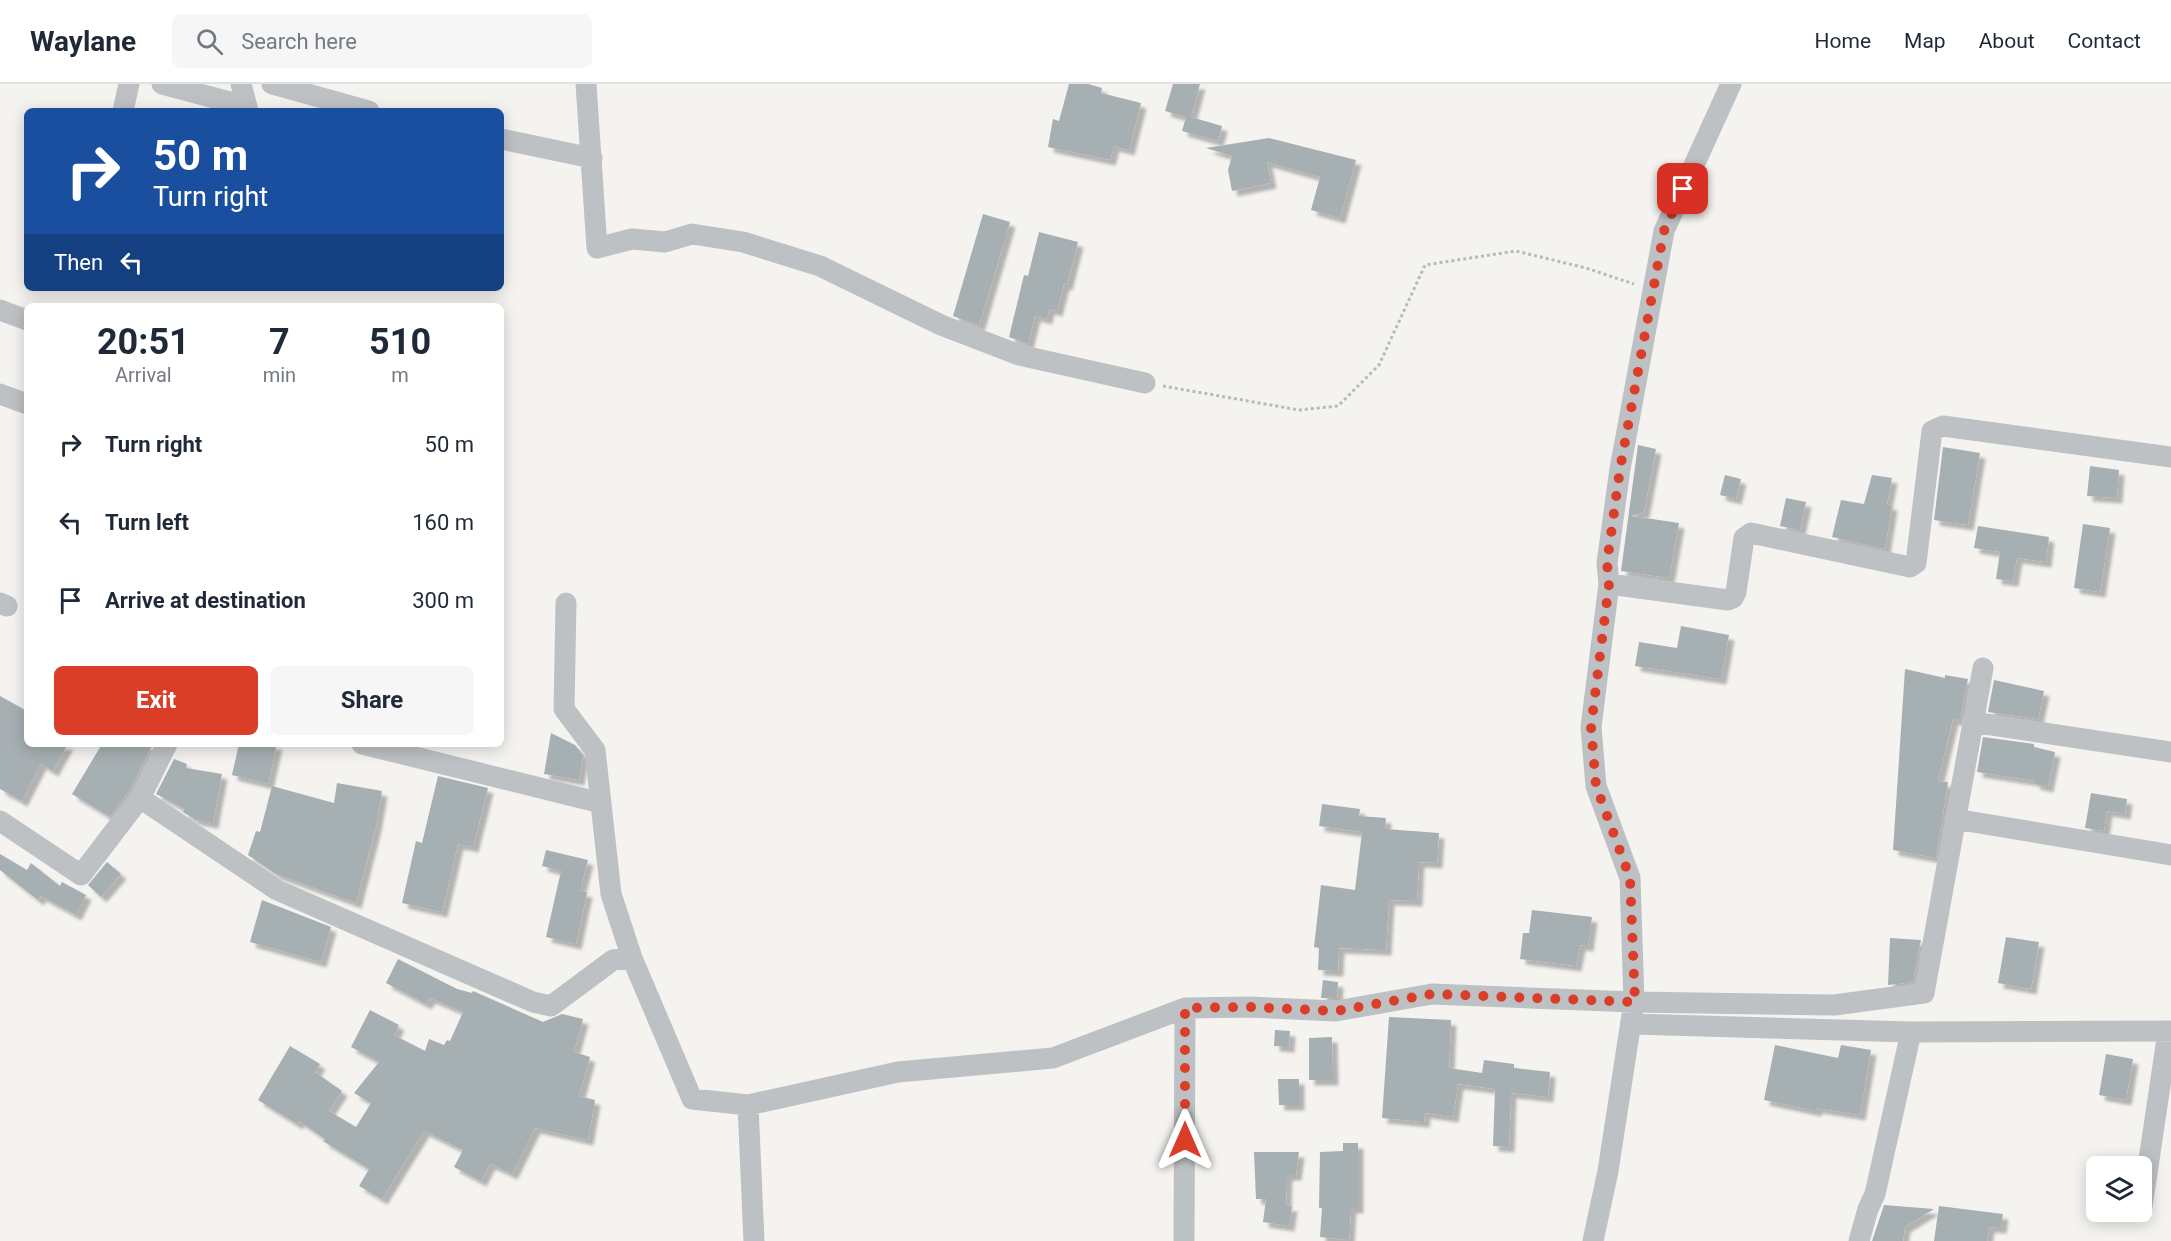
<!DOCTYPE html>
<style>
body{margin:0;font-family:Roboto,sans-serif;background:#f6f6f7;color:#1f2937;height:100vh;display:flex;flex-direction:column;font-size:22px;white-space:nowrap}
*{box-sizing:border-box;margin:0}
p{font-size:20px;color:#747a83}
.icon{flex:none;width:33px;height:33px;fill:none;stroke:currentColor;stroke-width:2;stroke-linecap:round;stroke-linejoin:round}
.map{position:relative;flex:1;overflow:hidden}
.sheet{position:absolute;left:24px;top:219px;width:480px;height:444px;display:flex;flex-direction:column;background:#fff;border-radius:9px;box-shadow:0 3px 15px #0003}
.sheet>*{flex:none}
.top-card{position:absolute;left:24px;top:24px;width:480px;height:183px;border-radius:9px;box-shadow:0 3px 15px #0003;background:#1a4fa0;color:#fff;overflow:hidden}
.buttons{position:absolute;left:2086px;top:1072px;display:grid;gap:12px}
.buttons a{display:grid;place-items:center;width:66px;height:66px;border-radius:9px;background:#fff;box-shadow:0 3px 15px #0003;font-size:30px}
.pin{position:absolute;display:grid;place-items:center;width:51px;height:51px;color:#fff;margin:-26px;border-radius:12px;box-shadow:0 3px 9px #0006}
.me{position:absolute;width:66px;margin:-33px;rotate:0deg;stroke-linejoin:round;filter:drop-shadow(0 0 4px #0008)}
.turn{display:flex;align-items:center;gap:21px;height:126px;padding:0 30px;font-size:27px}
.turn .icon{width:78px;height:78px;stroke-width:2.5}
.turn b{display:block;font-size:42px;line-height:51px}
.then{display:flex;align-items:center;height:57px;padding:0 30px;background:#0003;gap:12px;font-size:22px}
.eta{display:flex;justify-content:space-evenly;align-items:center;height:102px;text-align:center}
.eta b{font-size:36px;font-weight:700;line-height:42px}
.button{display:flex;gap:12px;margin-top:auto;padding:12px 30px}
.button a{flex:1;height:69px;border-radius:9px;background:#da3e29;color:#fff;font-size:24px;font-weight:700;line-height:69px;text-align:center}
.button a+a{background:#f6f6f7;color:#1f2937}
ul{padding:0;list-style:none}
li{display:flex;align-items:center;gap:18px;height:78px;padding:0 30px}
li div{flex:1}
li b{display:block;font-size:22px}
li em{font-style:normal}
header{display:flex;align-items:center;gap:36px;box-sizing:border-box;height:84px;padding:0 30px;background:#fff;border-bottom:2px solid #e0e1e3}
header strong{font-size:28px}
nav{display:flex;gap:33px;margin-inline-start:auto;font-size:21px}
.search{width:420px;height:54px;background:#f6f6f7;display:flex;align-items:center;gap:15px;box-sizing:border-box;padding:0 21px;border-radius:9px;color:#747a83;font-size:22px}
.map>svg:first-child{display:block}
.building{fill:#a6afb2;filter:url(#shadow)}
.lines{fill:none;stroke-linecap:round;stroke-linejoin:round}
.path{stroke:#b7babc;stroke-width:3;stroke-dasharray:3 3;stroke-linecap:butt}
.minor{stroke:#bdc1c4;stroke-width:21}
.route{stroke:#da3e29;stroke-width:10;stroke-dasharray:0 18}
</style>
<header>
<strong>Waylane</strong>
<div class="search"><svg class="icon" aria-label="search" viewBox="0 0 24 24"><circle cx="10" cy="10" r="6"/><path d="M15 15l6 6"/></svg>Search here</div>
<nav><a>Home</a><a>Map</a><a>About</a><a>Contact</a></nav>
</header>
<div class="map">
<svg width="2171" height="1157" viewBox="0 0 2171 1157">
<defs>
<filter id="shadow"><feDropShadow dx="5.5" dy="5.5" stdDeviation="1.5" flood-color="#0004"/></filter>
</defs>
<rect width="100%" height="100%" fill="#f4f3f0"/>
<!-- building -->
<path class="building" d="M1069,0H1088L1102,4L1101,9L1141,19L1129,66L1114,62L1110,76L1048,63L1053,35L1059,37Z
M1173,0H1200L1191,33L1222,42L1218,57L1182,47L1186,33L1165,27Z
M1269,54L1356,76L1340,134L1311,126L1320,93L1267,78L1271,99L1232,107L1228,86L1232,72L1206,64Z
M983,130L1010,138L979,242L953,232Z
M1039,148L1078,158L1067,201L1064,200L1057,227L1049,225L1047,235L1035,232L1028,260L1009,253L1024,191L1028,192Z
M1638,361L1656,365L1644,428L1632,432L1679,439L1669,494L1621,487Z
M1943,363L1980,369L1968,441L1934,436Z
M2090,382L2119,386L2117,414L2087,412Z
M1725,391L1741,395L1736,415L1720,411Z
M1872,391L1892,394L1887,420L1892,421L1885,465L1832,453L1841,416L1864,420Z
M1786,414L1806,418L1800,446L1780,442Z
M2083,440L2110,444L2100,508L2074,504Z
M1978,442L2049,453L2046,478L2017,474L2013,497L1996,495L2000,468L1974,464Z
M1681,542L1729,551L1721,595L1635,582L1639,558L1677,564Z
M1905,585L1945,594V591L1968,595L1961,631L1959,637L1953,635L1938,697L1948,698L1936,774L1893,766Z
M1994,596L2044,607L2038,635L1988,628Z
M0,612L27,627V660H68L53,687L41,680L22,717L0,705Z
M551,649L575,661L583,671L579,696L544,690Z
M1983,653L2034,660V663L2055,668L2048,703L2034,700L2035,697L1977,688Z
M102,660H153L129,707L110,733L72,710Z
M239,660H277L268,700L232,691Z
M174,675L187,680L186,684L222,690L213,739L196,736L183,728L184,725L156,710Z
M438,692L488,704L473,763L458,760L442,828L402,819L416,757L422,759Z
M337,699L382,707L376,742L356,819L276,790L248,771L256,747L260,748L272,702L334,719Z
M2091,709L2127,715L2125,730L2107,727L2104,747L2085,744Z
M1322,720L1360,725L1359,732L1386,734L1385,745L1439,749L1437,779L1419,778L1417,817L1389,816L1386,866L1339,864L1338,887L1318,886L1319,864L1314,863L1321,801L1355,806L1362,748L1319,742Z
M546,766L588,776L580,807L587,808L576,860L546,853L561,787L542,782Z
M0,770L27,786L31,779L60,802L62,798L86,811L76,831L41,812L38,816L0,786Z
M107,778L121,790L101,813L88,801Z
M262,816L331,843L321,878L250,858Z
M1532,826L1592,833L1588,862L1580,861L1576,882L1520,875L1523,849H1529Z
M2006,853L2039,858L2031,905L1998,899Z
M1890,854L1921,856L1913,898L1888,901Z
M398,875L457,905L472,909L473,907L543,938L562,930L583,935L574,968L590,973L579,1012L595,1016L588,1056L535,1044L512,1090L490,1080L481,1097L454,1083L463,1066L424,1047L382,1115L359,1102L369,1085L323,1057L325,1055L299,1037L297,1040L258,1016L290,962L320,980L315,988L342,1007L329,1027L356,1043L371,1019L354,1009L379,978L351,963L370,926L399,941L394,951L425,967L429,955L444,961L447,956L450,957L463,928L430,914L426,920L386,899Z
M1323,896L1338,898L1337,914H1321Z
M1389,933L1451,936L1449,984L1482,989L1484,976L1514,980V984L1550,988L1548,1013L1511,1009L1509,1063L1493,1062L1495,1005L1458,1000L1453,1033L1425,1029L1424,1038L1382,1034Z
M1275,946L1290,947L1289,963L1274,962Z
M1332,953L1333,996H1309V954Z
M1775,961L1838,974L1841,961L1871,966L1860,1031L1817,1024L1816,1027L1764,1016Z
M2106,970L2133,975L2126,1016L2099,1011Z
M1278,995H1299V1021H1279Z
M1343,1059H1358V1124H1351L1349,1156L1320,1153L1322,1124H1319L1320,1068L1343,1067Z
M1254,1068H1299L1296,1091H1287L1286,1122H1292L1289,1142L1263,1138L1266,1115H1256Z
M1884,1121L1934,1125L1905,1143L1903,1157H1872Z
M1939,1122L2003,1130L2001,1144L1989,1143L1987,1157H1934Z"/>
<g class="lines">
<!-- path -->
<path class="path" d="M1163,302L1299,326L1338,322L1379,281L1425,181L1516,167L1586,184L1634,200"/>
<!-- minor -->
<path class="minor" d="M162,0L245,22
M241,0L248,27
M272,0L369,27
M586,0L597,164L632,155L665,158L692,150L743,158L820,182L941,241L1019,271L1145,299
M123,27L129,0
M501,55L592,74
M0,226L27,236
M0,310L27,320
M1609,500L1728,516L1733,514L1736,508L1744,454L1751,449L1910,483L1916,479L1932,347L1943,342L2171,373
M0,519L7,522
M566,519L564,625L595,666L611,810L632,874L692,1015L748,1021L898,988L1053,974L1185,924L1250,923L1336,927L1432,910L1634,918L1834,921L1924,909L1983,584
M1972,638L2171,668
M362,660L601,719
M140,714L167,660
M1955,735L2171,771
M0,737L81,791L140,714L277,806L533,918L551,922L613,876L632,874
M1632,940L1911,948L2171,947
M748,1021L754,1157
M2142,1123L2168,948
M1184,1157L1185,924
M1593,1157L1608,1087L1634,918L1630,794L1596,702L1591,643L1609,500L1607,479L1620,385L1664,147L1731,0
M1859,1157L1868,1125L1875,1110L1911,948"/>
</g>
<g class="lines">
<!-- route -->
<path class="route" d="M1185,1056V924L1250,923L1336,927L1432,910L1635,918L1630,794L1596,702L1591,643L1609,500L1607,479L1620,385L1664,147L1683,105"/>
</g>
</svg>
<div class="buttons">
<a><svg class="icon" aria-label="layers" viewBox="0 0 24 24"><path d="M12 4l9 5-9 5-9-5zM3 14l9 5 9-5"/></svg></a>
</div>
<div class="pin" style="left:1683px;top:105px;background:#d93025"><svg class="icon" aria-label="arrive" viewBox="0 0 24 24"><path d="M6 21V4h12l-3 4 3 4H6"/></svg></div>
<svg class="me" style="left:1185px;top:1056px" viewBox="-20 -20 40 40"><path d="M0-17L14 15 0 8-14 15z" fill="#da3e29" stroke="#fff" stroke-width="4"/></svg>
<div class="top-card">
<div class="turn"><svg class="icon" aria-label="right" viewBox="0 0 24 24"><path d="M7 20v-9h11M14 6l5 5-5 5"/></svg><div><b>50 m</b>Turn right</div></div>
<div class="then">Then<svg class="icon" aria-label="left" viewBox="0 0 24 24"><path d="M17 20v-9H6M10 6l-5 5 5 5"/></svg></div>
</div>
<section class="sheet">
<div class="eta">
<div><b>20:51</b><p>Arrival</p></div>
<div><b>7</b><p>min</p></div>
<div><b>510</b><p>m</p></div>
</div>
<ul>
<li><svg class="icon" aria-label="right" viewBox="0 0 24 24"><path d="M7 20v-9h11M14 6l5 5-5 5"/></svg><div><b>Turn right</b></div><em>50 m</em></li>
<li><svg class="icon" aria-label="left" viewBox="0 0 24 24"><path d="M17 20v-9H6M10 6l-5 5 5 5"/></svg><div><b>Turn left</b></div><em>160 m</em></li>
<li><svg class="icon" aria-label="arrive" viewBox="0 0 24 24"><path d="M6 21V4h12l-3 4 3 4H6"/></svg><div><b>Arrive at destination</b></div><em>300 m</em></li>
</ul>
<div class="button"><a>Exit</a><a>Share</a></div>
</section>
</div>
